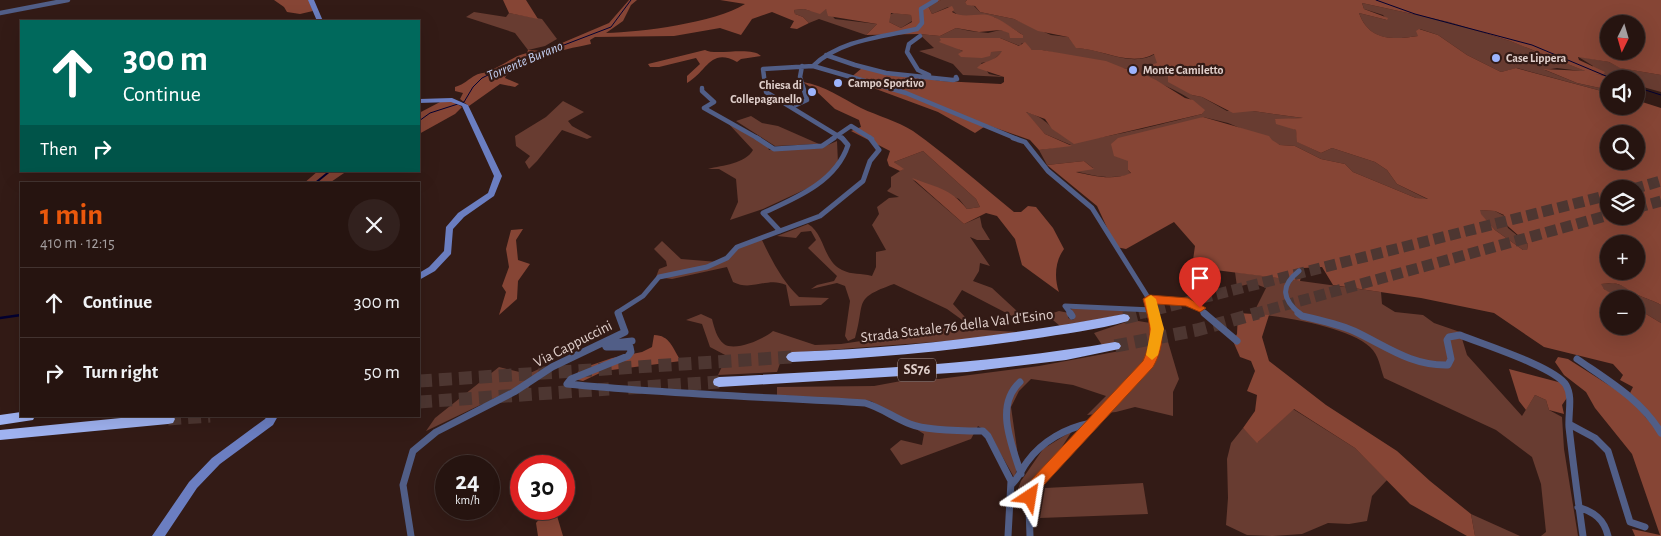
<!DOCTYPE html>
<meta charset="utf-8">
<style>
body{margin:0;font-family:"Alegreya Sans",sans-serif;background:#32211e;color:#f1f3f6;height:100vh;display:flex;flex-direction:column;font-size:19px;white-space:nowrap}
*{box-sizing:border-box;margin:0}
p{font-size:16px;color:#a49e9f}
.icon{flex:none;width:28px;height:28px;fill:none;stroke:currentColor;stroke-width:2;stroke-linecap:round;stroke-linejoin:round}
.map{position:relative;flex:1;overflow:hidden}
.details{position:absolute;left:20px;top:182px;width:400px;height:235px;display:flex;flex-direction:column;background:#261410;border-radius:0px;box-shadow:0 5px 20px #0002,0 0 0 1px #423330}
.details>*{flex:none}
.hud{position:absolute;left:20px;top:20px;width:400px;height:152px;border-radius:0px;box-shadow:0 5px 20px #0002,0 0 0 1px #423330;background:#00695c;color:#fff;overflow:hidden}
.needle{width:32px;rotate:185deg}
.buttons{position:absolute;left:1600px;top:15px;display:grid;gap:10px}
.buttons a{display:grid;place-items:center;width:45px;height:45px;border-radius:50%;background:#261410;box-shadow:0 5px 20px #0002,0 0 0 1px #423330;font-size:25px}
.speed{position:absolute;left:435px;top:455px;display:flex;gap:10px;font-size:25px;font-weight:700;text-align:center}
.speed>*{display:grid;place-content:center;width:65px;height:65px;border-radius:50%;background:#261410;box-shadow:0 5px 20px #0002,0 0 0 1px #423330;line-height:1}
.speed small{font-size:12px;font-weight:400}
.speed .limit{border:8px solid #d22;background:#fff;color:#111}
.pin{position:absolute;display:grid;place-items:center;width:42px;height:42px;color:#fff;margin:-51px -21px;border-radius:50% 50% 50% 0;rotate:-45deg;box-shadow:0 0 5px #0007}
.pin .icon{rotate:45deg}
.me{position:absolute;width:55px;margin:-28px;rotate:33deg;stroke-linejoin:round;filter:drop-shadow(0 0 4px #0008)}
.turn{display:flex;align-items:center;gap:18px;height:105px;padding:0 20px;font-size:22px}
.turn .icon{width:65px;height:65px;stroke-width:2.5}
.turn b{display:block;font-size:35px;line-height:42px}
.then{display:flex;align-items:center;height:48px;padding:0 20px;background:#0003;gap:10px;font-size:19px}
.round{display:grid;place-items:center;flex:none;width:52px;height:52px;border-radius:26px;background:#32211e}
.headline{display:flex;align-items:center;justify-content:space-between;height:85px;padding:0 20px}
h1{font-size:30px;font-weight:700;line-height:38px;color:#ea580c}
ul{padding:0;list-style:none}
li{display:flex;align-items:center;gap:15px;height:70px;padding:0 20px;border-top:1px solid #423330}
li div{flex:1}
li b{display:block;font-size:19px}
li em{font-style:normal}
.map>svg:first-child{display:block}
.green{fill:#683c31}
.forest{fill:#864535;fill-rule:evenodd}
.lines{fill:none;stroke-linecap:round;stroke-linejoin:round}
.stream-far2{stroke:#030131;stroke-width:1}
.stream-far1{stroke:#030131;stroke-width:2}
.stream{stroke:#030131;stroke-width:2.5}
.highway-tunnel-far1{stroke:#4d3631;stroke-width:11;stroke-dasharray:11 5;stroke-linecap:butt}
.highway-tunnel{stroke:#4d3631;stroke-width:13;stroke-dasharray:13 7;stroke-linecap:butt}
.street-far2{stroke:#515e87;stroke-width:4.5}
.street-far1{stroke:#515e87;stroke-width:5}
.street{stroke:#515e87;stroke-width:7}
.secondary{fill:#6b7ec1;fill-rule:evenodd}
.highway{fill:#9fb2f0;fill-rule:evenodd}
.route{fill:#ea580c;stroke:#983908}
.slow{fill:#f59e0b}
.poi-dot{fill:#9db4fd;stroke:#331b16;stroke-width:2}
.labels{text-anchor:middle;dominant-baseline:central;stroke-width:4.5;stroke-linejoin:round;paint-order:stroke}
.far-poi-label{font-size:12px;font-weight:bold;fill:#e0cfcb;stroke:#331b16;text-anchor:start}
.far-water-label{font-size:14px;font-style:italic;fill:#c2cdef;stroke:#331b16}
.shield{fill:#331b16;stroke:#ac9995;stroke-width:1}
.shield-label{font-size:14px;font-weight:bold;fill:#e0cfcb}
.street-label{font-size:15px;fill:#e0cfcb;stroke:#331b16}
</style>
<div class="map">
<svg width="1661" height="536" viewBox="0 0 1661 536">
<rect width="100%" height="100%" fill="#331b16"/>
<!-- green -->
<path class="green" d="M941,0H967L965,2L974,6L980,12L1014,19L1051,35L1068,37L1077,48C1102,49 1131,68 1155,54L1158,63L1155,69L1161,67L1192,95L1202,97L1227,111H1253L1303,118L1275,120L1296,130L1298,142L1321,153L1332,148L1375,162L1387,170L1397,184L1429,200L1416,198L1353,172L1345,164L1321,159L1295,146L1280,145L1228,123L1203,117L1128,161V170L1131,174C1113,180 1093,176 1075,171L1093,168L1084,161L1047,165L1039,150L1071,145L1045,134L1025,112C1049,117 1050,132 1070,139C1085,145 1181,119 1202,114L1204,110C1184,91 1155,83 1130,68L1126,69L1042,50H1032L1022,43L1020,46L1000,38H939L964,52L1003,51L992,61L981,63L989,74L1004,77L963,75L953,64L919,51L934,48L919,34L940,36L956,28L970,31L988,33L1000,30L1023,35L994,17H960L948,7L932,14L928,6Z
M1362,3L1449,22L1510,41L1588,72L1557,68L1545,70L1577,83L1609,90V93L1517,68L1501,72L1467,55L1438,35L1420,29L1418,36C1392,40 1369,41 1359,13L1387,20L1383,15L1364,9Z
M804,9L811,11L826,9L835,19L877,24L866,35L819,19L809,23L803,17L795,14L794,10Z
M474,12L506,17L509,13L542,19L557,39L545,46L528,50L515,33L466,17Z
M894,13L911,15L912,21L901,28L889,22V15Z
M1577,56L1609,62L1621,68L1661,75V92L1636,85V79H1617L1591,73L1593,66Z
M563,101L584,112L568,121L572,126L592,137L587,139L562,130L537,161L529,169L525,162L530,156L516,146L515,136L546,117Z
M751,116L762,123L778,126L819,144L775,146L736,121Z
M726,121L768,147L769,150L821,148L837,141L838,163L817,184L763,209L730,220L738,202L736,179L719,169H708C723,165 745,164 753,150Z
M923,151L976,199L980,207L967,209L959,199L913,180L964,224L980,217L982,227L990,240H977L970,237L990,266L980,263L979,271L973,281L992,288L1018,312L1020,317L1016,318L962,290L953,304L965,317V322L947,309L894,284C852,299 866,301 855,338L848,341L845,336L850,301L845,286L837,283L811,289L817,285L834,281L837,276L808,248L816,240L811,231L801,232L796,238L777,236L808,224C825,234 823,261 842,270C852,275 861,273 872,276L876,267V252L886,250L872,225L879,214L877,207L889,198L899,197L887,191L891,187V177L903,169L894,162Z
M1480,210L1495,211L1504,216L1508,228L1528,244L1527,250H1523L1495,230L1480,214Z
M761,238C771,259 782,281 799,297L829,298L821,305L790,306L786,285C768,276 752,292 733,282L727,267L672,279L656,277L659,269L667,266L666,261L654,249L662,241L681,259L718,262L744,245Z
M1235,272L1381,292L1382,304L1395,312L1423,315L1434,323L1460,332L1467,355L1522,416L1535,395L1546,400L1549,410L1562,417L1564,449L1578,536H1541L1546,532L1541,484L1532,457L1496,430L1384,378C1380,367 1379,355 1370,347C1349,327 1282,316 1253,314L1266,288L1253,283L1237,287Z
M1613,283C1626,285 1627,290 1638,295C1646,299 1653,300 1661,305V323L1636,308V299C1622,299 1609,297 1600,284Z
M1075,307L1128,311L1126,314L1060,326L1047,315L1059,311L1069,313L1068,318L1073,320L1075,316L1070,310Z
M701,314L712,319C714,327 717,339 724,344C735,352 764,339 773,331L815,345L841,344L948,328L1019,332L960,340L788,353L783,355L777,372L718,375L727,356L710,347L702,324L686,320Z
M1132,320L1163,325L1179,379L1173,392V416L1135,407L1116,412L1087,415L1106,396L1073,385L1031,379L1019,391L1011,407L1018,456L1015,479L989,433L978,426L971,439L901,465L890,449L901,440L922,445L924,434L871,401L777,395V387L874,386L912,379H939L1039,366L1125,350L1110,344L1102,345L1094,333Z
M499,367L528,374L541,368L527,390L501,395L426,431L435,418Z
M1293,409L1355,448L1387,480L1372,496L1367,521L1349,524L1328,523L1302,534L1273,536L1247,535L1226,525L1228,498L1227,459L1231,443L1243,428L1258,442Z
M1072,431L1060,450L1010,512L1021,481L1043,449Z
M1143,483L1148,514L1040,518L1045,488Z
M1471,514L1520,536H1475Z"/>
<!-- forest -->
<path class="forest" d="M274,0H309L313,11L300,14L287,12L284,7Z
M503,0H526L538,19L509,13Z
M629,0H637L631,5L623,21L606,33C642,32 714,23 745,4L720,0H941L928,6L932,14L952,6L954,10L952,12C965,19 974,13 988,15C1000,18 1013,29 1023,35V38H1010L1009,33L1000,30L979,32L956,28L940,36L919,34L866,35L877,24L828,16L826,9L820,14L804,9L794,10L795,14L803,17L809,23L797,29L790,28L794,21L772,12L752,19L741,35L720,28L674,36L595,37L590,40L591,44C572,48 513,59 505,78L519,84L515,87L500,84L469,106L460,99L463,93L455,91V87C465,84 468,79 476,75C480,73 486,73 491,70C504,65 513,56 527,53L528,50L543,51L609,23ZM891,13L911,15L912,22L901,28L889,22Z
M967,0H1661V75L1620,68L1609,62L1578,57L1579,60L1605,72L1603,75L1596,74L1617,79H1609V90L1577,83L1543,69L1585,71L1510,41L1449,22L1362,3L1364,9L1388,18L1387,20L1359,13C1369,41 1393,40 1418,36L1416,31L1419,29L1438,35L1467,55L1501,72L1516,68L1609,93V106H1636V100L1661,108V305C1653,300 1646,299 1638,295C1621,287 1623,281 1601,284L1604,289L1620,299H1609V326H1636V308L1661,323V427L1630,393L1633,387L1620,380L1623,375L1613,364L1544,347L1494,313L1421,298L1333,285L1322,267L1303,268L1300,281L1192,267L1195,246L1174,222L1126,249L1116,247L1097,206L1047,165L1084,161L1094,169L1076,172C1093,176 1114,181 1131,173L1128,170V161L1114,156L1111,144L1118,138L1203,117L1269,136L1272,140L1280,145L1295,146L1321,159L1345,164L1353,172L1416,198L1428,199L1397,184L1387,170L1375,162L1332,148L1321,153L1297,142L1296,130L1276,124L1275,119L1303,118L1253,111L1233,113L1202,97L1192,95L1168,82V73L1161,68L1148,69L1150,65L1157,63L1154,54C1130,67 1102,49 1076,48L1068,37L1038,31L1014,19L980,12L975,6L967,5L965,2ZM1609,24H1636V51H1609ZM1609,134H1636V161H1609ZM1609,189H1636V216H1609ZM1480,210L1495,211L1504,215L1501,220L1528,244L1527,250H1523L1495,230L1481,214ZM1609,244H1636V271H1609Z
M939,38H1000L1019,46L1025,42L1032,50H1042L1106,61L1126,69L1130,68L1156,80L1185,98L1193,100L1205,110L1202,114L1074,144L1052,129L1045,119L1026,112L1045,134L1072,146L1039,150L1030,140L987,125L975,133L938,112L849,79L862,68L941,81L1001,84L1004,82V77L977,68C985,59 994,63 1002,51L991,52L990,56L982,58L961,57L958,54L963,51L939,42L941,40Z
M705,50C716,56 751,46 761,56L741,59L737,62C710,47 707,72 687,83V76L700,64L696,58L659,67H650L648,64Z
M803,82C825,86 842,98 861,108C878,116 897,121 913,131C948,156 981,185 1014,212H1021L1028,206L1036,207L1053,228L1064,249C1055,261 1054,278 1059,292L1022,265L1015,239L997,216L986,213L964,224L912,178C935,187 950,188 967,209L980,207L976,199L923,151L894,162L904,169L900,171L889,166L887,160L890,151L851,131L861,127L859,120L835,109L816,91Z
M452,101L462,107L455,114L419,134V113L440,102Z
M318,171H347L328,184H303Z
M523,229L516,240L518,260L530,264L518,281L517,299L499,315L506,292L502,286L509,267L506,249L511,230Z
M1238,313L1269,315L1262,337L1269,361L1326,405L1397,451L1430,481L1471,514L1475,536H1467L1410,504L1355,448L1294,409L1257,443L1243,428L1255,411L1257,395L1247,391L1255,371L1251,361L1240,357L1233,341L1237,334Z
M654,335C670,335 673,349 681,361L604,371L583,381L574,379L580,369L612,358L642,352L652,347Z
M1558,357L1568,359L1629,398L1661,435V536H1635L1632,529L1660,535L1632,454L1595,408L1586,392L1564,375L1555,362Z
M1509,369L1562,383L1571,392L1562,405L1564,414L1549,410L1546,400L1535,395L1526,410L1519,401Z
M551,509H555L563,536H538L536,523L546,511Z"/>
<g class="lines">
<!-- stream-far2 -->
<path class="stream-far2" d="M1376,0L1415,14L1532,45L1613,79
M1636,87L1661,95
M419,121L430,113L464,102L473,87L482,78L522,58L543,53L611,27L631,0"/>
<!-- stream-far1 -->
<path class="stream-far1" d="M314,184L330,171"/>
<!-- stream -->
<path class="stream" d="M0,318L21,315"/>
<!-- highway-tunnel-far1 -->
<path class="highway-tunnel-far1" d="M1633,189L1661,181
M1636,208L1661,201
M1139,314L1609,195
M1253,314L1609,215"/>
<!-- highway-tunnel -->
<path class="highway-tunnel" d="M1124,318L1144,313
M1115,346L1197,330L1258,313
M419,381L792,357
M628,388L719,382
M419,402L609,389
M168,419L210,416"/>
<!-- street-far2 -->
<path class="street-far2" d="M0,13L68,0
M920,36L909,44L907,52L918,70L929,75
M826,55L855,65L886,73L953,80L957,79L956,77
M813,66C840,40 882,37 917,29L922,23L921,9L936,0
M702,88V91L714,102L704,108L759,139
M796,105L807,100L800,77L802,66
M832,139L851,126L872,139
M843,139L766,92L763,69L813,66L906,93L1017,139"/>
<!-- street-far1 -->
<path class="street-far1" d="M757,138L774,149L822,146L834,138
M1013,138L1025,142L1048,171L1092,208L1149,299L1153,314
M780,231L763,213C796,198 836,182 848,145L842,138
M1299,271C1280,286 1282,299 1300,314
M1149,299L1194,304L1206,314
M619,314L618,312L643,296L659,277L707,267L727,258L737,247L820,216L863,181L870,161L879,150L870,138
M1071,314L1065,306L1152,310"/>
<!-- street -->
<path class="street" d="M1070,313L1072,316
M1204,313L1237,341
M1298,313L1302,316C1320,320 1338,324 1354,331C1386,346 1411,366 1448,365L1451,359L1447,340L1449,337L1460,335C1482,344 1555,367 1566,385C1573,397 1568,413 1569,427C1573,463 1578,500 1583,536
M632,341L614,343L606,347H630L631,352L628,356L571,379L567,384C666,394 766,397 865,403C882,408 894,418 910,424C927,431 964,431 983,431L988,436L1011,481L1008,536
M1577,359C1607,380 1642,400 1661,433
M1020,382C994,406 1012,445 1021,474
M1569,424L1595,438L1608,451L1630,522L1645,527
M1011,485C1019,478 1021,470 1027,462C1042,441 1066,428 1091,423
M1578,507C1594,512 1604,519 1608,536
M411,536L403,485L413,451L436,432L514,392L552,367L625,332L618,313
M1030,536L1029,508L1037,483L1149,364C1156,346 1158,332 1153,313"/>
<!-- secondary -->
<path class="secondary" d="M308,0H314L323,21H317Z
M452,98L468,105L502,176L494,196L464,217L453,229L451,254L435,271L419,280V273L429,267L444,251L446,227L458,213L488,193L494,176L462,106L451,102L419,103V99Z
M267,416H278L273,425L220,464L197,488L165,536H152L189,482L212,458L265,419Z"/>
<!-- highway -->
<path class="highway" d="M1124,314L1128,315L1130,318L1128,321C1097,330 1063,334 1031,339C952,351 872,358 792,362L788,360L786,357L788,354L792,352C904,348 1014,335 1124,314Z
M1115,342L1119,343L1121,346L1119,349L1066,360L967,372L719,387L714,385L713,382L714,379L719,377C852,370 984,365 1115,342Z
M21,412V416H35L33,420L0,425V415Z
M141,416H173L175,419L173,423L168,424L0,440V430Z"/>
</g>
<!-- route -->
<path class="route" d="M1149,295L1188,298L1206,308L1200,312L1186,306L1156,304C1163,327 1166,344 1153,367L1042,487L1035,502L1030,503L1024,502L1022,497L1032,479L1143,361C1154,336 1150,324 1143,299Z"/>
<!-- slow -->
<path class="slow" d="M1151,295L1156,299L1164,329L1158,355L1152,360L1146,355L1151,329L1145,299Z"/>
<!-- markers -->
<g class="poi-dot">
<circle cx="1496" cy="58" r="5"/>
<circle cx="1133" cy="70" r="5"/>
<circle cx="838" cy="83" r="5"/>
<circle cx="812" cy="92" r="5"/>
</g>
<g class="labels">
<!-- far-poi labels -->
<g class="far-poi-label">
<text x="1506" y="58">Case Lippera</text>
<text x="1143" y="70">Monte Camiletto</text>
<text x="848" y="83">Campo Sportivo</text>
<text x="802" y="85" text-anchor="end">Chiesa di<tspan x="802" dy="14">Collepaganello</tspan></text>
</g>
<!-- far-water labels -->
<g class="far-water-label">
<text transform="translate(525 61) rotate(-23)">Torrente Burano</text>
</g>
<!-- shield labels -->
<rect class="shield" x="898" y="358.5" width="38" height="23" rx="4"/>
<g class="shield-label">
<text x="917" y="370">SS76</text>
</g>
<!-- street labels -->
<g class="street-label">
<text transform="translate(957 326) rotate(-7)">Strada Statale 76 della Val d'Esino</text>
<text transform="translate(573 344) rotate(-27)">Via Cappuccini</text>
</g>
</g>
</svg>
<div class="buttons">
<a><svg class="needle" viewBox="-14 -14 28 28"><path d="M0-13l5 13h-10z" fill="#e53935"/><path d="M0 13l5-13h-10z" fill="#a49e9f"/></svg></a>
<a><svg class="icon" aria-label="sound" viewBox="0 0 24 24"><path d="M4 9h4l5-4v14l-5-4H4zM17 9q2 3 0 6"/></svg></a>
<a><svg class="icon" aria-label="search" viewBox="0 0 24 24"><circle cx="10" cy="10" r="6"/><path d="M15 15l6 6"/></svg></a>
<a><svg class="icon" aria-label="layers" viewBox="0 0 24 24"><path d="M12 4l9 5-9 5-9-5zM3 14l9 5 9-5"/></svg></a>
<a>+</a>
<a>−</a>
</div>
<div class="speed"><div>24<small>km/h</small></div><div class="limit">30</div></div>
<div class="pin" style="left:1200px;top:308px;background:#d93025"><svg class="icon" aria-label="arrive" viewBox="0 0 24 24"><path d="M6 21V4h12l-3 4 3 4H6"/></svg></div>
<svg class="me" style="left:1030px;top:497px" viewBox="-20 -20 40 40"><path d="M0-17L14 15 0 8-14 15z" fill="#ea580c" stroke="#fff" stroke-width="4"/></svg>
<div class="hud">
<div class="turn"><svg class="icon" aria-label="ahead" viewBox="0 0 24 24"><path d="M12 20V5M6 11l6-6 6 6"/></svg><div><b>300 m</b>Continue</div></div>
<div class="then">Then<svg class="icon" aria-label="right" viewBox="0 0 24 24"><path d="M7 20v-9h11M14 6l5 5-5 5"/></svg></div>
</div>
<section class="details">
<div class="headline"><div><h1>1 min</h1><p>410 m · 12:15</p></div><a class="round"><svg class="icon" aria-label="close" viewBox="0 0 24 24"><path d="M6 6l12 12M18 6L6 18"/></svg></a></div>
<ul>
<li><svg class="icon" aria-label="ahead" viewBox="0 0 24 24"><path d="M12 20V5M6 11l6-6 6 6"/></svg><div><b>Continue</b></div><em>300 m</em></li>
<li><svg class="icon" aria-label="right" viewBox="0 0 24 24"><path d="M7 20v-9h11M14 6l5 5-5 5"/></svg><div><b>Turn right</b></div><em>50 m</em></li>
</ul>
</section>
</div>
